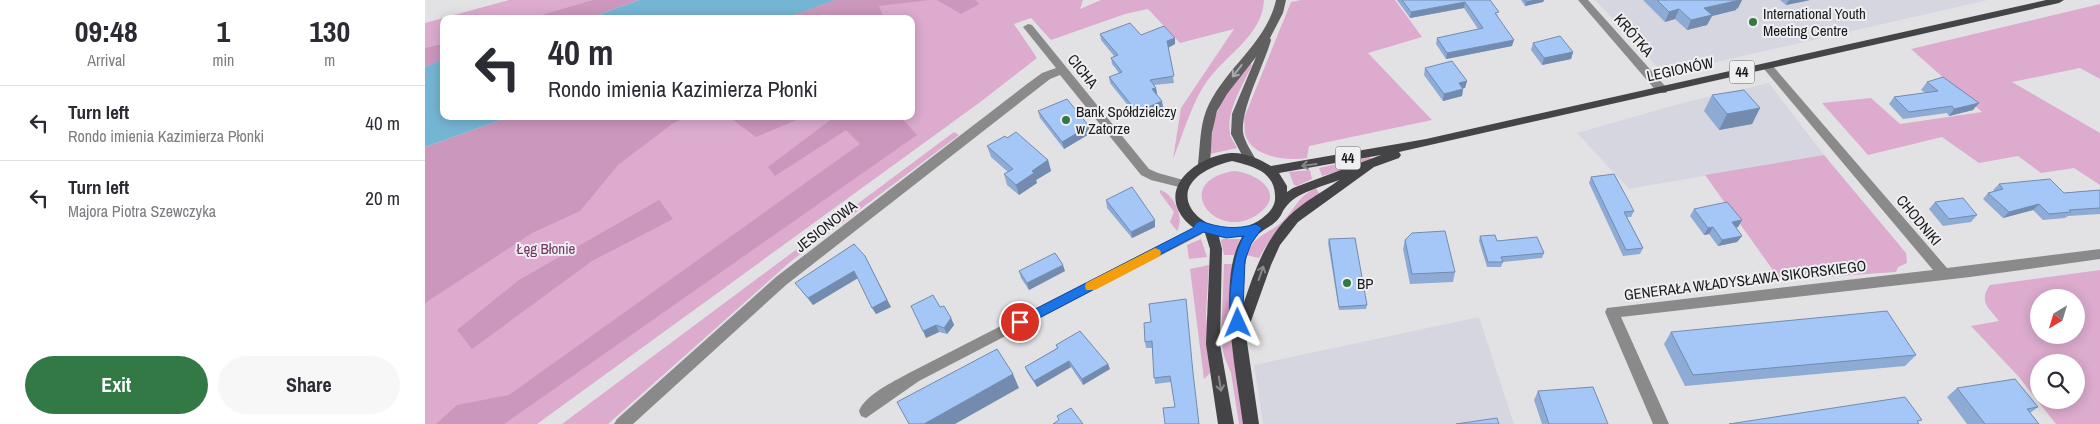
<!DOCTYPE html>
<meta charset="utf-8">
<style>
body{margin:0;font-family:"Archivo Narrow",sans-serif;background:#f7f7f7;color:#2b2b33;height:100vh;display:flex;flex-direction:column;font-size:19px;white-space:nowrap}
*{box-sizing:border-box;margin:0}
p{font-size:16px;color:#7c7c81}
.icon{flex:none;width:28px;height:28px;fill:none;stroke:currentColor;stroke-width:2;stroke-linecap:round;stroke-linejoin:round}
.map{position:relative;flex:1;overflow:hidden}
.panel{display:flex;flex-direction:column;background:#fff;width:425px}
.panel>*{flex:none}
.banner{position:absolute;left:15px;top:15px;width:475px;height:105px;border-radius:10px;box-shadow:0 2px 12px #0003;background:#fff;color:#2b2b33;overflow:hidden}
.needle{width:32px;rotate:218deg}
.controls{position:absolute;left:1605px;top:289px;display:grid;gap:10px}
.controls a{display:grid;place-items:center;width:55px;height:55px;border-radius:50%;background:#fff;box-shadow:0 2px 12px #0003;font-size:25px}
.pin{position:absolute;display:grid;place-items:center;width:42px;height:42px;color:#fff;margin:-21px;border:2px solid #fff;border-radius:50%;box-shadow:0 1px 5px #0007}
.me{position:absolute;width:55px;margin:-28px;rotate:359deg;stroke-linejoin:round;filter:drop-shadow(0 0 4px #0008)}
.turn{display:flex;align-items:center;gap:18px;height:105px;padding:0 25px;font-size:22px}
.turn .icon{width:65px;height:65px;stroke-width:2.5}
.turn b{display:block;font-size:35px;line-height:42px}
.eta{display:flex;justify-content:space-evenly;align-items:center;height:85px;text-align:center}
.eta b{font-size:30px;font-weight:700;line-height:35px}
.button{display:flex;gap:10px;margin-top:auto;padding:10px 25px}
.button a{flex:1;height:58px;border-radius:30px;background:#327945;color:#fff;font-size:20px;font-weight:700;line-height:58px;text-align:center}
.button a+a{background:#f7f7f7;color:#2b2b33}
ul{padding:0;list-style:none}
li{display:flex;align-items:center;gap:15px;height:75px;padding:0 25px;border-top:1px solid #e1e1e2}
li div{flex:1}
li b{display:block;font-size:19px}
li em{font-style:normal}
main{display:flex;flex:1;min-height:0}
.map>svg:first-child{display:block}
.built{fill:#d6d6e1}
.green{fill:#dcabce;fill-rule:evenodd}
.forest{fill:#cb97bc}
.water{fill:#75b5d4}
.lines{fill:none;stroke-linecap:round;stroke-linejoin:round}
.street{fill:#8a8a8b;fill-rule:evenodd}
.secondary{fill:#616061;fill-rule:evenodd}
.primary{fill:#444345;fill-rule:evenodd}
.wall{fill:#8dabd5}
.shaded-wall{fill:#738bae}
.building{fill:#a4c7f8;stroke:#738bae}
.oneway{stroke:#a8a8aa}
.oneway2{stroke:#88888a}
.route{fill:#1a73e8;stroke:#114b97}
.slow{fill:#f59e0b}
.poi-dot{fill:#327945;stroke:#efeff2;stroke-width:2}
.labels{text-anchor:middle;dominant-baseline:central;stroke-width:4;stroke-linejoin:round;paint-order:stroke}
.shield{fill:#efeff2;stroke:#595a5c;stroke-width:1}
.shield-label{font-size:14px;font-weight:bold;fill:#191a1b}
.poi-label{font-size:15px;fill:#191a1b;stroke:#efeff2;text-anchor:start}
.street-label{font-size:15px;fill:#191a1b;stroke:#efeff2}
.park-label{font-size:15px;fill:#733464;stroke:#efeff2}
</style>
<main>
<section class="panel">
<div class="eta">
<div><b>09:48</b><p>Arrival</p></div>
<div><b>1</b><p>min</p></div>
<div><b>130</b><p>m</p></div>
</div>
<ul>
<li><svg class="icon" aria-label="left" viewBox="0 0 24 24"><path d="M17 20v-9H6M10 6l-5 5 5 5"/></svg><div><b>Turn left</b><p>Rondo imienia Kazimierza Płonki</p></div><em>40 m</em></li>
<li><svg class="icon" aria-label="left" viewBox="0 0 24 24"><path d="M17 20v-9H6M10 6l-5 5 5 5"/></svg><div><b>Turn left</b><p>Majora Piotra Szewczyka</p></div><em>20 m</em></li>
</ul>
<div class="button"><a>Exit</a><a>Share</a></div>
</section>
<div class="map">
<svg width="1675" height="424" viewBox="0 0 1675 424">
<rect width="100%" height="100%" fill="#e2e2e5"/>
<!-- built -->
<path class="built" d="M1170,0H1563L1239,74Z
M1344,83L1399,155L1204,189L1152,133L1261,102Z
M1054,317L1089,424H838L829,365Z"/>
<!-- green -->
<path class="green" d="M84,0H167L102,19H19V43L0,48V23Z
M295,0H658L655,9L676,0H839C837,39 795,57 777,89C765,109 757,137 748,159L756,108L809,29L755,43L723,9L700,14L626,40L606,18L589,24L612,58L554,103L112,424H0V160L141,116H486V19H305Z
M876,0H970L997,37L943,53L1007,120L884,146L882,158C863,161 827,158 820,134C819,129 820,123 819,118L866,2Z
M1675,4V79L1655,68L1587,82L1675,133V185L1649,168L1616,173L1593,156L1554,163L1517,137L1443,155L1397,103L1446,98L1475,124L1557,112L1486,49Z
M825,63L827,65C818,85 801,111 805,134C806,139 810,143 812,148L785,154L789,121L797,99Z
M529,132L534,135L365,262L183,424H137Z
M1399,155L1481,253L1482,263L1473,267L1471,272L1355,280L1280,175Z
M944,157L947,159L944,162L897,176L894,168Z
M885,170L887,179L872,186L869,185L864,172Z
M809,171C833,173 862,194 833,214C792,244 743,182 809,171Z
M891,188L895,195C868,214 850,228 834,258L821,255C830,234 843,235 858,221C871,208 872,197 891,188Z
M735,190C749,194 760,218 752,231L745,222L749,212L735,193Z
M776,239L782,257L764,259L762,245Z
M797,239H815L809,255H799L796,241Z
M799,264H808L804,301L805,325L820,424H814L806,373L799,356L796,339Z
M784,265L781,313L785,373L779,379L765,269Z
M1675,270V424H1631L1593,376L1546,326L1574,321C1564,308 1553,302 1565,285ZM1614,298H1651V335H1614ZM1614,362H1651V400H1614Z"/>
<!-- forest -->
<path class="forest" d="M167,0H214L162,19H102Z
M410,0H504L454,6L459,19H358Z
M512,0H550L554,4L536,14Z
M19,43V60L0,67V48Z
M87,116H263L247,124L193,165L155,211L107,233L0,303V147Z
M303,116H381L331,137Z
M407,116H475L492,135L79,424H11L32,405L84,395L435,144L421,130L350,176L343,167L408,118Z
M234,200L248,219L167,261L47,349L32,330L94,280Z"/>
<!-- water -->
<path class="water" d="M214,0H410L358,19H162Z
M17,60H19V116H87L0,147V67Z"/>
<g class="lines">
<!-- street -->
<path class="street" d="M1153,0H1163L1241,87L1243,90L1241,93H1233Z
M603,24L607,25L724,169L733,173L762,181L764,184L762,187L758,188L726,180L716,175L635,75L625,79L361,285L208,424H189L192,419L351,277L602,84L617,73L631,68L598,27Z
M1343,64L1347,65L1522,268L1675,249V259L1545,277L1196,317L1244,424H1228L1180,312L1182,308L1508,270L1339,69L1338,67L1339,65Z
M775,221L779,223L781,226L777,234L494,381L441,418L436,416L434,411C441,394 468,382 484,373L768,228L771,223Z"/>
<!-- secondary -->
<path class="secondary" d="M851,0H861L858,13L845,38L846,40C839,65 816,108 818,132C819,141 827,152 831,160L825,164L821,163L806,134L807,114L831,57L802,94L792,111L787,133L785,164L783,167H775L773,164C775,146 775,127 781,111C798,69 841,45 851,0Z"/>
<!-- primary -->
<path class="primary" d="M1621,0H1639L1634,3L974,152L976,155L974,158L949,167L873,222L855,245L846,265L821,335L834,424H818C812,375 791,280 817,237H794L797,249L795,344L809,424H793L781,344L785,249L780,233C770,230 762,224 756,215C735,183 777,155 806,153C819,152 835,159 846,166L1001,139ZM956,155L868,188L862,192V186L854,173ZM807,161C827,166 849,171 850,195C851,203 847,210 841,215C793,259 711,185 807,161ZM914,180C898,192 878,202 864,216C839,241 829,273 818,305C819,282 816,248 836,232C842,227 849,225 854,218C857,215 857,211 860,208C871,192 897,187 914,180Z"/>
</g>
<!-- wall -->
<path class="wall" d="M972,0H1065L1087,46L1021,59L1011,44L1012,38L1053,29L1039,8L985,18Z
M1096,0H1119L1118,2L1100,6Z
M1218,0H1317L1313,8L1311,9V10L1287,16L1282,25L1262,30L1250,19L1240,22Z
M1355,0H1385L1361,5Z
M675,34L716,35L750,44L743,47L749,83L729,85L731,88L732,94L738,107L713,118L685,83L684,77L694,73L687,64L686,58L689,56L676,40Z
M1108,43L1148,52L1146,59L1117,65L1106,50Z
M1000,68L1042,81L1040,88H1038L1037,96L1018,101L999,75Z
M1502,82L1548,110L1524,116L1522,113L1478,119L1464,104L1469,97L1501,93L1496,90Z
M1287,95L1335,108L1327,124L1294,130L1279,111Z
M613,111L664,126L666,133L639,149L615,118Z
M582,138L623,160L626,171L611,180L612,183L594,195L582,185L579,174L583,172L566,157L562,146Z
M1166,177L1209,211L1206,217H1202L1218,248L1215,254L1198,256L1164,183Z
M1574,184L1639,193L1675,190V214L1643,216L1640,218L1618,220L1608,210L1578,218L1558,199L1563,193L1569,191L1568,190Z
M681,200L730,227L707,238L682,208Z
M1510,202L1552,215L1546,222L1518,226L1504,209Z
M1269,209L1317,220L1313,227L1311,228L1317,236L1312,242L1293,246L1284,234L1279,235L1265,216Z
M1055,236L1072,241L1119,253L1117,258L1078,262L1076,267H1062L1054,241Z
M904,239L942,305L941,309L914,310L903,243Z
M980,240L1030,272L1028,282L985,284L978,249Z
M429,244L466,307L451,314L433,278L388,305L375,289L370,283Z
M594,271H640L604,290L596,278Z
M761,299L750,407L746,382L730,384L727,348H721L720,342L726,322Z
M515,307L526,318L529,325L522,334L514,332L501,338Z
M1246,332L1491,355L1480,366L1260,386L1239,344Z
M631,345L683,364L685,369L658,385L646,367L612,387L602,372L600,367L632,348Z
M1532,388L1613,407L1605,413L1614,424H1542L1522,397Z
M1113,391L1183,424H1117L1109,400Z"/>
<!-- shaded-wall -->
<path class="shaded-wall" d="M1112,0H1119L1118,2L1100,6L1101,2Z
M1314,0H1317L1313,8L1311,9V10L1287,16L1282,25L1262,30L1266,20L1279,8Z
M1364,0H1385L1361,5Z
M1040,2L1039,8L985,18L986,12Z
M1254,9L1250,19L1240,22L1244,12Z
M750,38V44L743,48L742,41Z
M1089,40L1087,46L1021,59L1022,53Z
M1148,52L1146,59L1117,65L1119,58Z
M1042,81L1040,88L1032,90L1034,83Z
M731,88L732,94L728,95L727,89Z
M1038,89L1037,96L1018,101L1019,94Z
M737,101L738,107L713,118L712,112Z
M1554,103L1548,110L1524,116L1529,109Z
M1335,108L1327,124L1294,130L1302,114Z
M664,126L666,133L639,149L637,142Z
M623,160L626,171L611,180L612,183L594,195L591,185L607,171Z
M1614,204L1608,210L1578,218L1584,212Z
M730,220V227L707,238L706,232Z
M1317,220L1313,227L1302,229L1307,222Z
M1288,227L1284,234L1279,235L1283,228Z
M1317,236L1312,242L1293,246L1297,240Z
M440,256L466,307L451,314L447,308Z
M638,265L640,271L604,290L602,283Z
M429,271L433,278L388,305L383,298Z
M526,318L529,325L522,334L519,328Z
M511,325L514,332L501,338L498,331Z
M644,361L646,367L612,387L609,381Z
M683,364L685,369L658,385L657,379Z
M588,374L594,388L530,424H499Z"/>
<!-- building -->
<path class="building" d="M977,0H1065L1074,12L1070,13L1089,40L1022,53L1012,38L1058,28L1040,2L986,12Z
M1100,0H1112L1101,2Z
M1232,0H1315L1279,8L1287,15L1266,20L1254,9L1244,12Z
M705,23L716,35L739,26L750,38L742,41L749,76L725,80L731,88L727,89L737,101L712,112L684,77L697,72L686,58L693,55L675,34Z
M1135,36L1148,52L1119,58L1108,43Z
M1027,61L1042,81L1034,83L1038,89L1019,94L1000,68Z
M1518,77L1554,103L1529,109L1527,106L1484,112L1469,97L1513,91L1502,82Z
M1319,90L1335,108L1302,114L1287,95Z
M642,99L664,126L637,142L613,111Z
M591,132L623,160L607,171L609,173L591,185L579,174L588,169L562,146L580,136L582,138Z
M1189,174L1209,211L1199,212L1218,248L1201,250L1166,177Z
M1625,179L1639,193L1675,190V208L1644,210L1646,212L1624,214L1614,204L1584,212L1563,193L1578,189L1574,184Z
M707,187L730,220L706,232L681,200Z
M1538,198L1552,215L1524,219L1510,202Z
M1302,202L1317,220L1307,222L1317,236L1297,240L1288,227L1283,228L1269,209Z
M1020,231L1030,272L987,274L980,240L987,233Z
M1070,235L1072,241L1112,237L1119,253L1076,257L1078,262H1063L1055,236Z
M930,238L942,305L914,307L904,239Z
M429,244L440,256L462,300L447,308L429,271L383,298L370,283Z
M630,253L638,265L602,283L594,271Z
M508,295L515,307L519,306L526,318L519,328L511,325L498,331L486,306Z
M761,299L768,373L774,424H740L738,408L750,407L745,376L729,378L727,341L720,342L719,323L726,322L724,304Z
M1462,311L1491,355L1268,375L1246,332Z
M655,331L683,364L657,379L644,361L609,381L600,367L633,348L631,345Z
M572,349L588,374L499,424H484L472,402Z
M1590,379L1613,407L1602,409L1614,424H1560L1532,388Z
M1168,387L1183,424H1124L1113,391Z
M1480,397L1497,420L1492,421L1494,424H1304Z
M646,408L658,424H628L634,420L632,416Z
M1072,418L1074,424H1031Z"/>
<!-- one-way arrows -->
<defs><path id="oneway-shaft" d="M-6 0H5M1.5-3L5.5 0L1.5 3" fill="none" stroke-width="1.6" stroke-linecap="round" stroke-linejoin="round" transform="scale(1.25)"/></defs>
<use class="oneway" href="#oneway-shaft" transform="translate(812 71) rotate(128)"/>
<g class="oneway2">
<use href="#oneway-shaft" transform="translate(884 165) rotate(172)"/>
<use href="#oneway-shaft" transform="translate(836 273) rotate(-71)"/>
<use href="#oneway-shaft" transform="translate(795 384) rotate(81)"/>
</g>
<!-- route -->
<path class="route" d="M775,221C796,228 810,230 831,224L837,228L826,244L820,260L818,309L819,323L817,326L813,328L808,326C800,310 808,251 819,236L801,238L778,232L599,326L595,328L591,326L589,322L591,319L768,228L771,223Z"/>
<!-- slow -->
<path class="slow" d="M730,248L735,250L736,253L735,256L670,290H661L660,286L661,283Z"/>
<!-- markers -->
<g class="poi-dot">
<circle cx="1328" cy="22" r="5"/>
<circle cx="641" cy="120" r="5"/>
<circle cx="922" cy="283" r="5"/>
</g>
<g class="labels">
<!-- shield labels -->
<g class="shield">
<rect x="1304.5" y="60.5" width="25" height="23" rx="4"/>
<rect x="910.5" y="146.5" width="25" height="23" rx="4"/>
</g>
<g class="shield-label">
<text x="1317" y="72">44</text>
<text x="923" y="158">44</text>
</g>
<!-- poi labels -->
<g class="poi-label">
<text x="1338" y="13">International Youth<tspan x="1338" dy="17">Meeting Centre</tspan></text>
<text x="651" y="111">Bank Spółdzielczy<tspan x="651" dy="17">w Zatorze</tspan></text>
<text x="932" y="283">BP</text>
</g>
<!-- street labels -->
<g class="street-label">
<text transform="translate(1209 35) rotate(49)">KRÓTKA</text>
<text transform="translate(1255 69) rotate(-12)">LEGIONÓW</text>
<text transform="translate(658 71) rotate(51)">CICHA</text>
<text transform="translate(1494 220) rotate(50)">CHODNIKI</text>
<text transform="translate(401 226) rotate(-38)">JESIONOWA</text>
<text transform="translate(1320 280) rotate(-7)">GENERAŁA WŁADYSŁAWA SIKORSKIEGO</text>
</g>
<!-- park labels -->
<g class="park-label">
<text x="121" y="248">Łęg Błonie</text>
</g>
</g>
</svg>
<div class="controls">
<a><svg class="needle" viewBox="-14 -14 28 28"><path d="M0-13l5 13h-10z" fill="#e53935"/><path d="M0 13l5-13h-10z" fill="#7c7c81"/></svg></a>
<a><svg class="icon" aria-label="search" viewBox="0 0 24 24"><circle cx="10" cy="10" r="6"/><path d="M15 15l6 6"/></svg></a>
</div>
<div class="pin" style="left:595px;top:322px;background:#d93025"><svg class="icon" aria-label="arrive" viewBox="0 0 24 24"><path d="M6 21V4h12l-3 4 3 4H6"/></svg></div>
<svg class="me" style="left:813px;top:323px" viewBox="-20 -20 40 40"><path d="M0-17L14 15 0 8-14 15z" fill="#1a73e8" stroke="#fff" stroke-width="4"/></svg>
<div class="banner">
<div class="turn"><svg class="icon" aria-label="left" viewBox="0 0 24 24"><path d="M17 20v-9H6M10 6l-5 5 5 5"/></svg><div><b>40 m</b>Rondo imienia Kazimierza Płonki</div></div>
</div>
</div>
</main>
